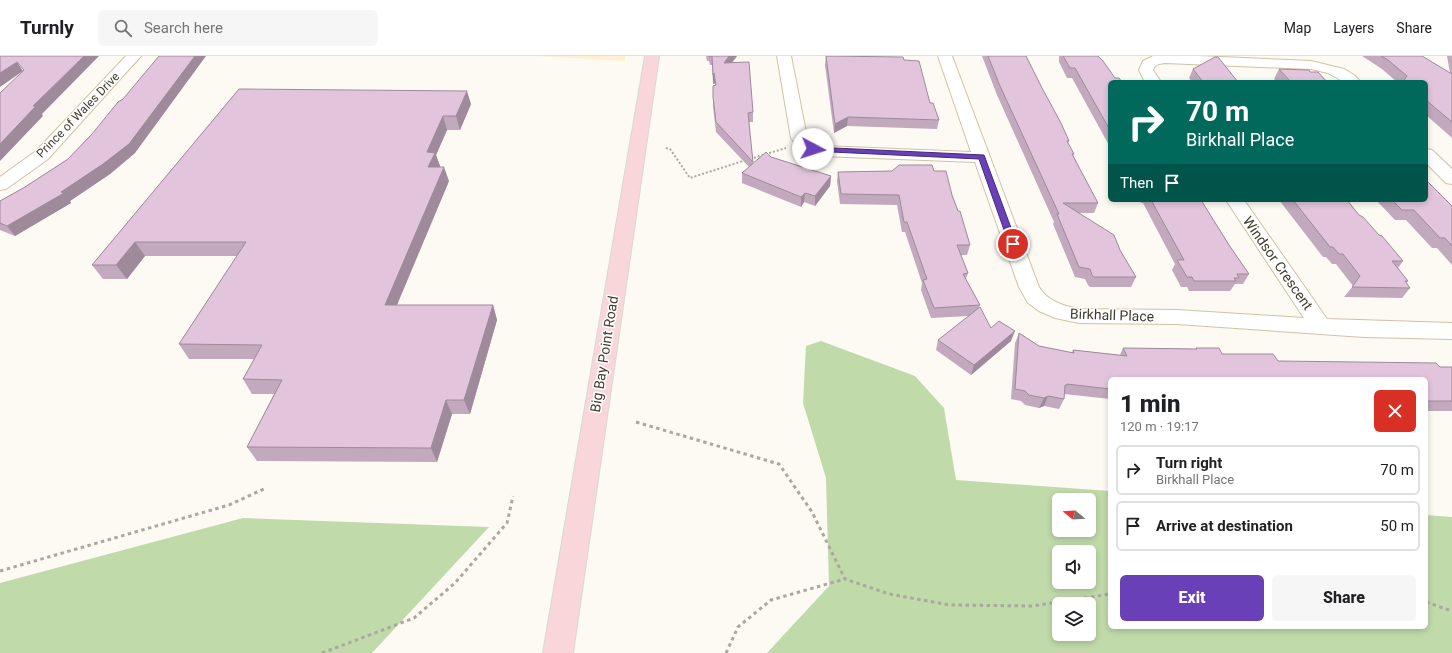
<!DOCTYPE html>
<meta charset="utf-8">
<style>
body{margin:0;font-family:Roboto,sans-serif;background:#f6f6f6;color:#202124;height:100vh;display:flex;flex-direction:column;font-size:15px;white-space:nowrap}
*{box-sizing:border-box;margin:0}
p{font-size:13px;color:#757577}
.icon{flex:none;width:22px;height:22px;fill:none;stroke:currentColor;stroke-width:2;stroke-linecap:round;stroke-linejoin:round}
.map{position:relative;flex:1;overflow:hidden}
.sheet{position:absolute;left:1108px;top:321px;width:320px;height:252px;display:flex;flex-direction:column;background:#fff;border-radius:6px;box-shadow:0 2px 6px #0003}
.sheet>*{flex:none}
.hud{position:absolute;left:1108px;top:24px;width:320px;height:122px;border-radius:6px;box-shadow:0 2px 6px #0003;background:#00695c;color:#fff;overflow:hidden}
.needle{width:26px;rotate:288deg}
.buttons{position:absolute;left:1052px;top:437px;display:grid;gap:8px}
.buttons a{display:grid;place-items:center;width:44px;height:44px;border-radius:6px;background:#fff;box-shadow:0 2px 6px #0003;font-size:20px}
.pin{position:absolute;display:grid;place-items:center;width:34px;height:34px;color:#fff;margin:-17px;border:2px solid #fff;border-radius:50%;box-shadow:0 1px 4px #0007}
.me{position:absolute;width:44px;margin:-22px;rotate:95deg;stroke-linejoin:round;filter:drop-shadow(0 0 3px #0008)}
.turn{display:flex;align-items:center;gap:14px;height:84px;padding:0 12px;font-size:18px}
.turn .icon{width:52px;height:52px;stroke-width:2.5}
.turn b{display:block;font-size:28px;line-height:34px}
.then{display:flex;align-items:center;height:38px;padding:0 12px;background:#0003;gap:8px;font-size:15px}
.round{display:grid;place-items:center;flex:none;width:42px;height:42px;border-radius:6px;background:#f6f6f6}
.summary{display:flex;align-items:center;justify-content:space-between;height:68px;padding:0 12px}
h1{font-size:24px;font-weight:800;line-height:30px}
.button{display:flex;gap:8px;margin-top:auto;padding:8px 12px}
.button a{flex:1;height:46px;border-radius:6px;background:#6a40b8;color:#fff;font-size:16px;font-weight:800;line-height:46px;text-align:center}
.button a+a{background:#f6f6f6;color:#202124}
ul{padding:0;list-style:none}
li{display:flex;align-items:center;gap:12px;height:50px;margin:0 8px 6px;padding:0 4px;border:2px solid #e0e0e0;border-radius:6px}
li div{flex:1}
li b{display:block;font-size:15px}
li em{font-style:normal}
header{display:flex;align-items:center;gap:24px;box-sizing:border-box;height:56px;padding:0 20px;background:#fff;border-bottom:1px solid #e0e0e0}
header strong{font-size:19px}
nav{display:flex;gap:22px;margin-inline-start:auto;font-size:14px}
.search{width:280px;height:36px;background:#f6f6f6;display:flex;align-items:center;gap:10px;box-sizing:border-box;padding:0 14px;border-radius:6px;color:#757577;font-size:15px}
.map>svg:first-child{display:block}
.built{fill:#ffefd0}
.green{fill:#c0daaa;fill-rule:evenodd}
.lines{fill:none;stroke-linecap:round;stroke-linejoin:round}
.minor-casing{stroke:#d2c2a3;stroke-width:2}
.primary-casing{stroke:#d9d8d5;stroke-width:2}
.path-far1{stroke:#aca89f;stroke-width:2;stroke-dasharray:2 2;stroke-linecap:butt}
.path{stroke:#aca89f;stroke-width:3;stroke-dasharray:3.5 3.5;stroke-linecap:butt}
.minor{fill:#fff;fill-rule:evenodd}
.primary{fill:#f8d6da;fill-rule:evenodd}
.wall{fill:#c2a9bd}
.shaded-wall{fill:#9e8a9a}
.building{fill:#e2c5dc;stroke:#9e8a9a}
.route{fill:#6a40b8;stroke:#452a78}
.labels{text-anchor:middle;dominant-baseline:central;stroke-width:3;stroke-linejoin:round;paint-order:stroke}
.far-street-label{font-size:12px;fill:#423c2f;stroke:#fff}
.street-label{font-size:14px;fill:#423c2f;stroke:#fff}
</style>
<header>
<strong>Turnly</strong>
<div class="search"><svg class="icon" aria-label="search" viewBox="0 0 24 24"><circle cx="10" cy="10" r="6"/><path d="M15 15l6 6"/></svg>Search here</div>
<nav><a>Map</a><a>Layers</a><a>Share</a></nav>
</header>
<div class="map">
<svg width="1452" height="597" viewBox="0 0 1452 597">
<rect width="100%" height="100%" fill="#fdfaf4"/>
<!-- built -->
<path class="built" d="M536,0H625V5Z"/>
<!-- green -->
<path class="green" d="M821,285L915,320L944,352L956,424L1110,435V571H1426V459L1452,461V597H767L829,530L826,422L803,347L806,290ZM1059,444H1089V474H1059ZM1059,496H1089V526H1059ZM1059,548H1089V578H1059Z
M243,462L489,471L372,597H0V527Z"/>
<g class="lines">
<defs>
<path id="minor" d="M126,0H141L48,103L6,133L0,134V121L36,95Z
M777,0H791L807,81L812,86L823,90L971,96L938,0H952L1039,231C1047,245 1064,250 1079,253L1177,254L1304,262L1226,144H1244L1327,263L1452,267V283L1364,281L1177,268L1079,267L1055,262L1039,255L1028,247L1019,231L975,106L821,100L800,94L791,82Z
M1153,0H1198L1311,5L1344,13L1354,19L1361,26H1344L1328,17L1311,13L1165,7C1159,8 1155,8 1153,14L1161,26H1145L1139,14L1143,5Z
M1426,93L1432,94L1452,113V128L1446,127L1426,107Z"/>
<path id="primary" d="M645,0H659L573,597H543Z"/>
</defs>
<!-- minor casing -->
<use href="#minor" class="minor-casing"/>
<!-- primary casing -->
<use href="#primary" class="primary-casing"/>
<!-- path-far1 -->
<path class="path-far1" d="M666,92L670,93L690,122L746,104
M750,103L786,92"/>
<!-- path -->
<path class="path" d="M636,366L779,408L812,456L845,523L889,538L950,549L1032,550L1110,538
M0,515L229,449L266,432
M1426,546L1452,555
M322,597L414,562L455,527L507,467L513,440
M726,597L738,571L771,544L845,523"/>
<!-- minor -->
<use href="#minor" class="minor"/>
<!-- primary -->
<use href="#primary" class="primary"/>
</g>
<!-- wall -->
<path class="wall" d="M706,0H737L732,7L753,56V66H749L753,107L771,101L831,120L830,130L815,150L804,146L801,151L742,127V117L749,111L716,76L713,50V30L715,29V27L713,28L712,9H710L709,5H707Z
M826,0L904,4L930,47L939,64L937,73L847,70L834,77L825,9Z
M982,0H1026L1042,32L1069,85L1068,87L1074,98L1073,100L1098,147L1094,157H1079L1120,194L1136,221L1131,231H1090L1088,229L1085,223L1075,221L1053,168L1054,166L997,39Z
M1059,0H1098L1110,26V91L1072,22H1067L1059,6Z
M1362,0H1422L1450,17L1447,0H1452V82L1426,59V26H1397L1382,13Z
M1193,13L1238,26H1242H1192L1189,22Z
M1279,13L1310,16L1327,26H1277L1274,23Z
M239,33L471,48L460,74H447L436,99L440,110L439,111L449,125L397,249H493L497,264L470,358H452L437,406L257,405L247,391L274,338H252L243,323L254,303H189L179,288L237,200H145L127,223H103L92,209Z
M123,43L135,97L110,118L70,145L71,147L15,180L0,174V145L25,131L68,103L92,78Z
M934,115L952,139L970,189L967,199H961L968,217L966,223L980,249L978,253L991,272L1011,285L971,319L936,294L938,284L969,260L931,262L921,234L922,227L905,176H902L897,149L840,148L837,125L838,116Z
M1140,144H1201L1229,189L1249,218L1243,228H1235L1230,235H1189L1187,231H1181L1172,214L1175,208L1143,147H1141Z
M1279,144H1347L1359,159L1403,205L1398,212L1408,225L1406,227L1410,232L1402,242L1344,241L1353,230L1336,208H1332L1326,201H1323Z
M1376,144H1426L1452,150V209L1437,192H1432L1406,164H1395Z
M1019,277L1039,290L1072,297L1073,294L1120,299L1123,292L1195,293L1196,292L1222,298L1278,305L1440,311H1452V355H1426V323H1110V343L1064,338V343L1059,353L1044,350L1039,352L1025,349L1021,345L1011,343L1015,287Z"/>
<!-- shaded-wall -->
<path class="shaded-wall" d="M84,0H99L42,58L43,60L0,105V88L33,50Z
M195,0H206L135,97L110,118L70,145L71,147L15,180L7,170L61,136Z
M729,0H737L724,16V7Z
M17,6L23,15L0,31V17Z
M714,17L715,27L713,28V19Z
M467,35L471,48L460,74L456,60Z
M443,60L447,74L436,99L440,110L433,125L428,111L427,96Z
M848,61L847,70L834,77L835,68Z
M444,111L449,125L391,263L385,249Z
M831,120L830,130L815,150V140Z
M805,137L804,146L801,151V141Z
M135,186L145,200L127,223L116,209Z
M493,249L497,264L470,358L464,344Z
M1015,275L1011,285L971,319L974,309Z
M1048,340L1044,350L1039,352L1044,342Z
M446,344L452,358L437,406L431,392Z"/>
<!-- building -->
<path class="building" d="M0,0H84L33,50H36L0,88V37L24,14L17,6L0,17Z
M159,0H195L129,88L103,108L61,136L64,137L7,170L0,167V145L25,131L68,103L92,78L118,46L123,43Z
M709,0H729L724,7L749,6L753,56L748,57L753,106L716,66L713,41V30L716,29L714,17L713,19L712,0Z
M826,0L903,1L904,4L919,5L930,47H933L939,64L848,61L835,68Z
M988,0H1026L1042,32L1061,67L1069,85H1067L1074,98H1072L1098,147H1063L1114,179L1120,194L1136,221H1094L1092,219L1090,213L1079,211L1057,158H1059L1000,30Z
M1063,0H1098L1103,5L1115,22H1119L1122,26H1110V74L1075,12H1070Z
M1381,0H1422L1452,18V66L1426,44V26H1406L1404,24L1407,20L1388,4Z
M1215,1H1218L1238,26H1242H1203L1193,13Z
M1279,13L1309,14L1310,16H1318L1327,26H1291Z
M239,33L467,35L456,60H443L427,96L435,97L428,111H444L385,249H493L464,344H446L431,392L247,391L282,324L243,323L262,289L179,288L246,186H135L116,209H92Z
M766,96L771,101L831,120L815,140L805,137L801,141L742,117Z
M899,109H932L934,115H946L952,139L958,155H960L970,189H957L968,217L963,218L980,249L934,252L923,224L927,223L907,166H904L899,139L841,138L838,116L892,115Z
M1426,124L1452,150V190L1445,182H1440L1414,154H1402L1392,144H1426Z
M1151,144H1201L1229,189L1249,218H1237L1239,222H1234L1236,225H1194L1192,221H1187L1177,204H1184Z
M1293,144H1347L1359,159L1363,161L1379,179L1382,180L1403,205H1392L1408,225H1405L1410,232L1352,231L1360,220L1343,198H1339L1333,191H1330Z
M980,251L991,272L999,265L1015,275L974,309L938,284Z
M1019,277L1039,290L1074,297L1073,294L1127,300L1123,292L1197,293L1196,292H1219L1222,298H1273L1278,305L1436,307L1440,311H1452V345H1426V323H1110V333L1067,328V329H1065L1064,343L1048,340L1044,342L1029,339L1025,335L1015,333Z"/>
<!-- route -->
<path class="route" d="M813,91L984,99L1017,188L1013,190L1009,188L979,103L811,95L810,93Z"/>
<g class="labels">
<!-- far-street labels -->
<g class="far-street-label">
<text transform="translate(78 59) rotate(-46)">Prince of Wales Drive</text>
</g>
<!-- street labels -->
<g class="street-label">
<text transform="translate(1278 207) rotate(55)">Windsor Crescent</text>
<text transform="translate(1112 259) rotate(2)">Birkhall Place</text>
<text transform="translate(604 298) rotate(-81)">Big Bay Point Road</text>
</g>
</g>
</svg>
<div class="buttons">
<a><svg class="needle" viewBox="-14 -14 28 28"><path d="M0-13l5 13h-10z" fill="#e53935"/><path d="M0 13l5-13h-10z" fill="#757577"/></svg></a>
<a><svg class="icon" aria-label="sound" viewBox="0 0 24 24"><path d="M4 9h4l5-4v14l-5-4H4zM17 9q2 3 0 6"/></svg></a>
<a><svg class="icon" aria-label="layers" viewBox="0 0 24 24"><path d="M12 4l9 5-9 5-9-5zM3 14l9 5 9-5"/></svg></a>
</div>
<div class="pin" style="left:1013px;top:188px;background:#d93025"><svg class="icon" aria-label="arrive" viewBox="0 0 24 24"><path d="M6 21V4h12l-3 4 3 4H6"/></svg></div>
<svg class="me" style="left:813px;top:93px" viewBox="-20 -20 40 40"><circle r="19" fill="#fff"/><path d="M0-13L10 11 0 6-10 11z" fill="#6a40b8"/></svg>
<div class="hud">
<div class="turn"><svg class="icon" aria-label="right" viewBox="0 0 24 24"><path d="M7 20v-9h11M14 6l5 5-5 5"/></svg><div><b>70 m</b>Birkhall Place</div></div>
<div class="then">Then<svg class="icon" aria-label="arrive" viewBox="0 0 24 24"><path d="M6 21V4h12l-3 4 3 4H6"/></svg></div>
</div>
<section class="sheet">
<div class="summary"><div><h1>1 min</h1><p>120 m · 19:17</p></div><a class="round" style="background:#d93025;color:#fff"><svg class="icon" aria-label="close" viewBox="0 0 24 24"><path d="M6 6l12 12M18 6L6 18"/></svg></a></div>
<ul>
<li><svg class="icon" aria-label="right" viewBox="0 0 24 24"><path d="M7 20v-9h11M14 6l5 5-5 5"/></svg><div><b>Turn right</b><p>Birkhall Place</p></div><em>70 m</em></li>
<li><svg class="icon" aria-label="arrive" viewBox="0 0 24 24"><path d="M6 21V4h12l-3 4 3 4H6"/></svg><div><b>Arrive at destination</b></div><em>50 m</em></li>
</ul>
<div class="button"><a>Exit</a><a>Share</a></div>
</section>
</div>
